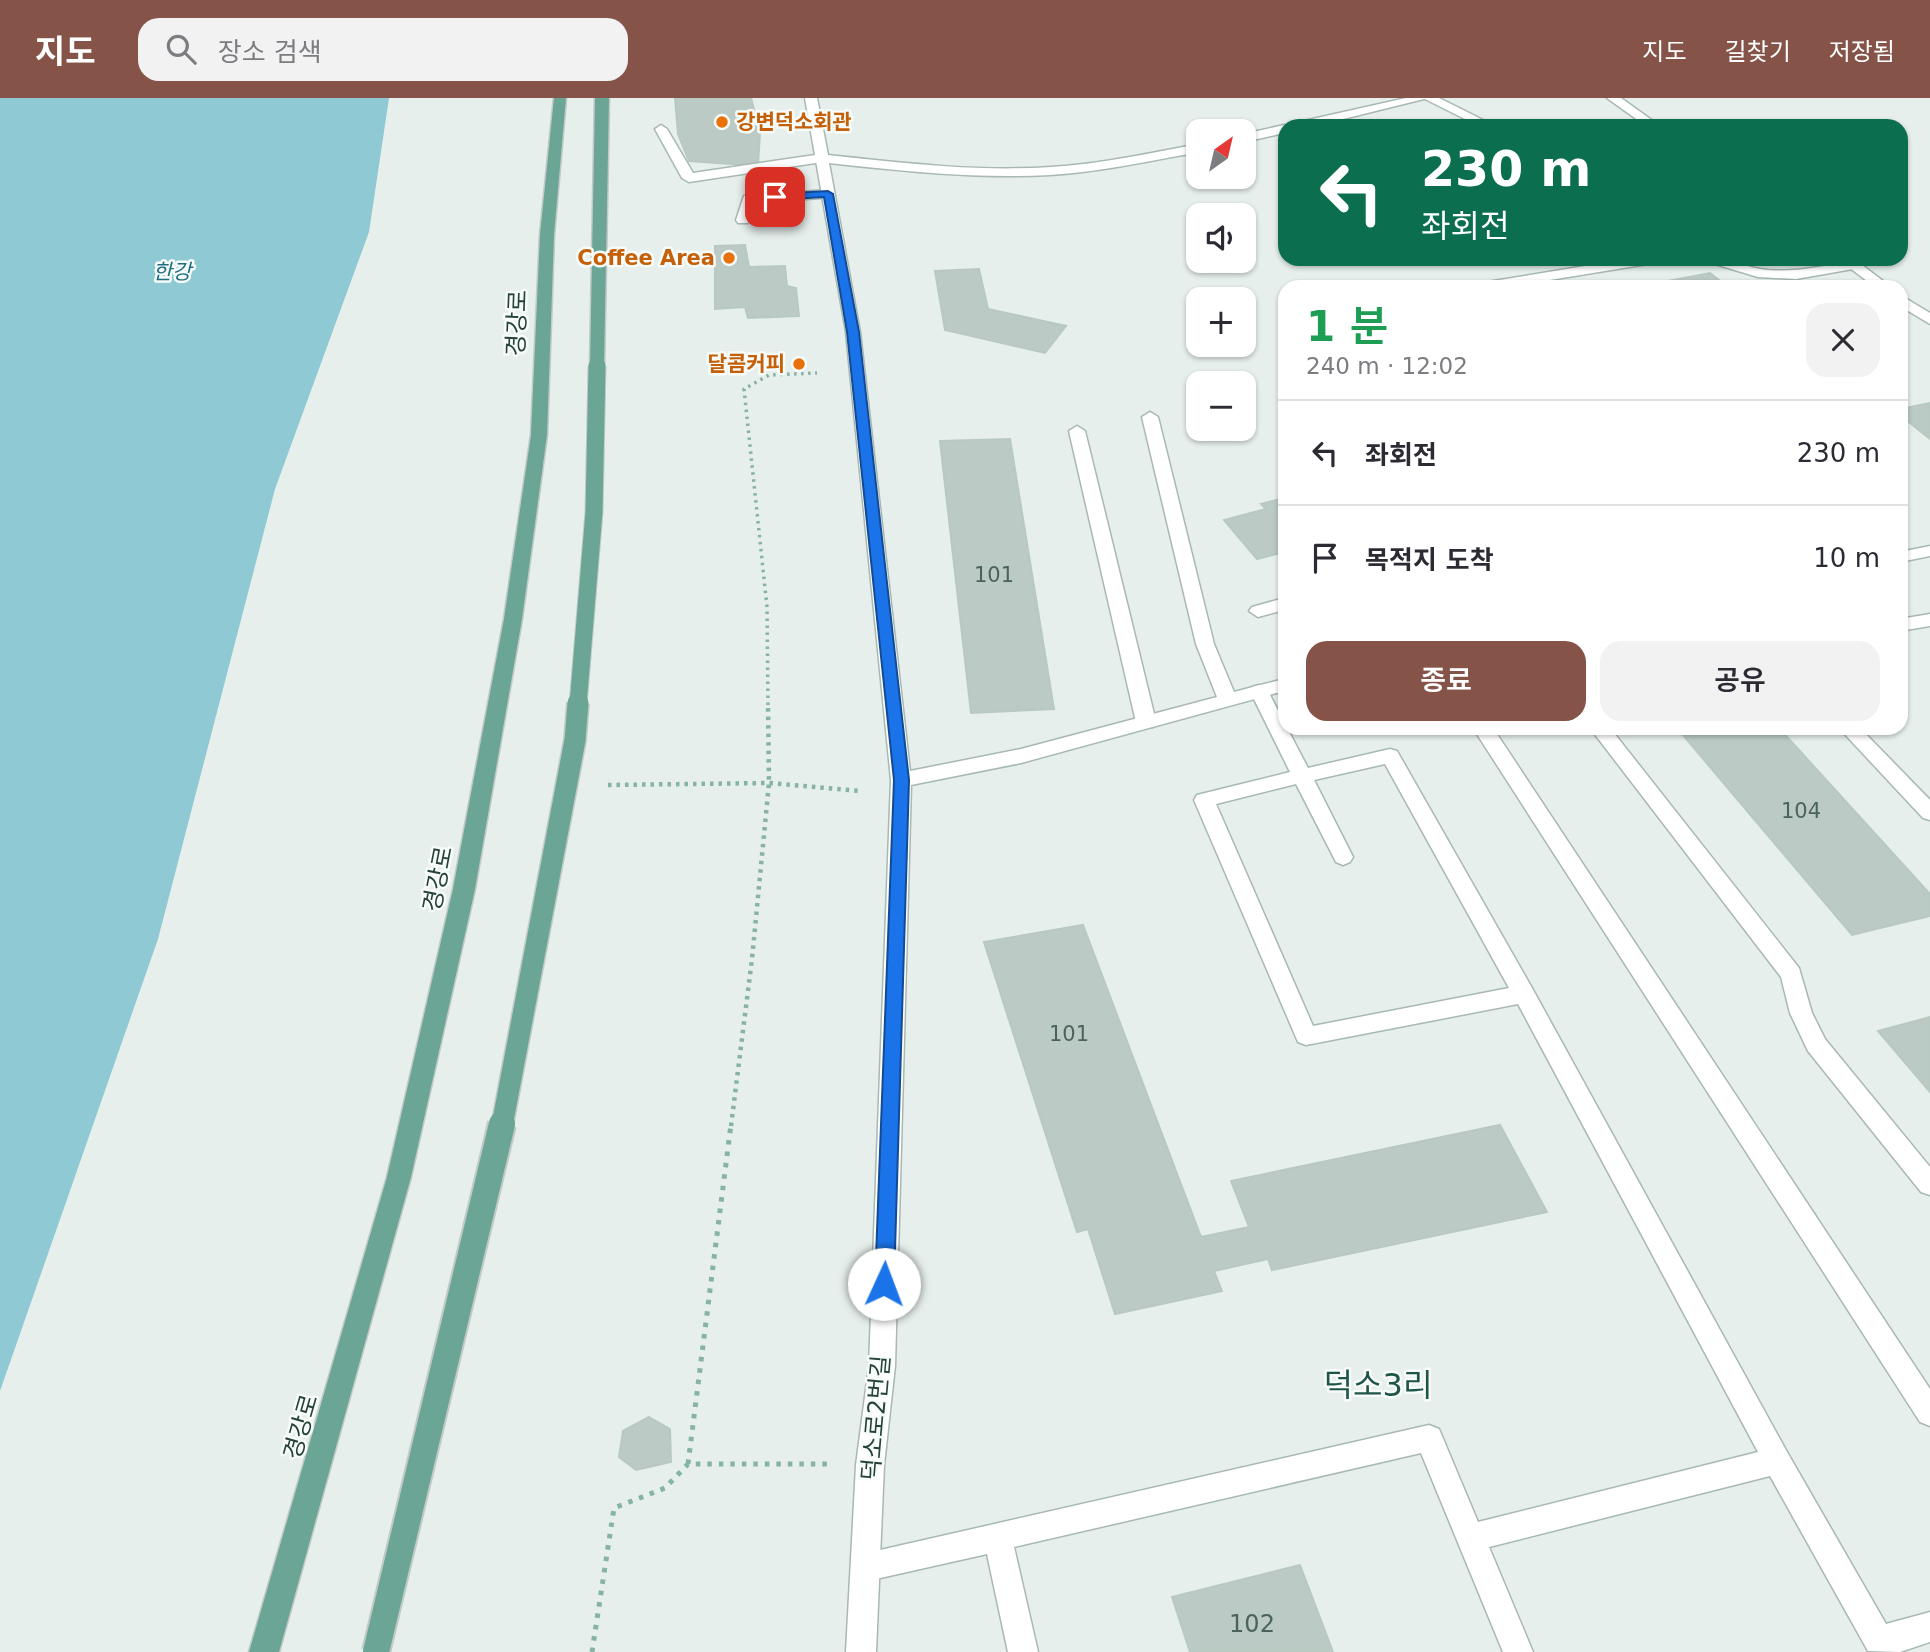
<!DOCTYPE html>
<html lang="ko">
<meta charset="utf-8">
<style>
body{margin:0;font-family:"DejaVu Sans","Noto Sans KR",sans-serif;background:#f2f2f3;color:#2b2b33;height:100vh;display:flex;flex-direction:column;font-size:26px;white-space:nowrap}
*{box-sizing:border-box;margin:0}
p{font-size:23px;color:#7c7c81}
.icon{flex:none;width:38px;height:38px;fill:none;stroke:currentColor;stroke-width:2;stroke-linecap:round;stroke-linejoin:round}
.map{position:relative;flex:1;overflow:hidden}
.drawer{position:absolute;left:1278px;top:182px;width:630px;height:455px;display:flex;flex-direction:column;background:#fff;border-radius:21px;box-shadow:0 2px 5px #0004}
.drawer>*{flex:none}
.banner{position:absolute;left:1278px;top:21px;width:630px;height:147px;border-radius:21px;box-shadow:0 2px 5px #0004;background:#0b6e4f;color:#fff;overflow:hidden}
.needle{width:46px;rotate:34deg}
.tools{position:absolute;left:1186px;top:21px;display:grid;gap:14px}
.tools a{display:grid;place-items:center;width:70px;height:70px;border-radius:14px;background:#fff;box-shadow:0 2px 5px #0004;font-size:35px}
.pin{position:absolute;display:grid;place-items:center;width:60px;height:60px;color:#fff;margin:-30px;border-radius:14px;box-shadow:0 4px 10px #0006}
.me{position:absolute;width:77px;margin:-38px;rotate:2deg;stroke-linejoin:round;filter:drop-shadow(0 0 5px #0008)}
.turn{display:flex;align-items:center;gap:24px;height:147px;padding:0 28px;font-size:32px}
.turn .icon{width:91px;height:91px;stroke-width:2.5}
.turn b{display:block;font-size:49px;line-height:60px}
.round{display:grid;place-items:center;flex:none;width:74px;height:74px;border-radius:21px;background:#f2f2f3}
.headline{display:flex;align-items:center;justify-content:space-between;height:119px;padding:0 28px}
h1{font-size:42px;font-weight:600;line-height:52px;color:#1e9e55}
.cta{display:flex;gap:14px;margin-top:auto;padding:14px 28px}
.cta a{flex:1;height:80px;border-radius:21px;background:#855347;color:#fff;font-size:28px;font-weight:600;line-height:80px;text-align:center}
.cta a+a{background:#f2f2f3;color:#2b2b33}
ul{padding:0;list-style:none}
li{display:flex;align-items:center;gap:21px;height:105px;padding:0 28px;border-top:2px solid #e1e1e2}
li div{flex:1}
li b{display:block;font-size:26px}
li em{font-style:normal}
header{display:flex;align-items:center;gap:42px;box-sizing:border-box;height:98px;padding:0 35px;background:#855347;color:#fff}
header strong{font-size:33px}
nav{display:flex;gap:38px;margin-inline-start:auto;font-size:24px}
.search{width:490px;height:63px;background:#f2f2f3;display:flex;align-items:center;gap:18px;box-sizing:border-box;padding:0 24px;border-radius:21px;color:#7c7c81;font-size:26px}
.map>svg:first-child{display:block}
.water{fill:#8ec9d4}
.building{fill:#bbcac4;stroke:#b8c9c2;stroke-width:2}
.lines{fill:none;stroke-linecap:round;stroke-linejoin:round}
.lane-casing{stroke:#a8b8b2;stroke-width:3}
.street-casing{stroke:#a8b8b2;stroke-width:3}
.primary-casing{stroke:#c2cac8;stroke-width:3}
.path-far2{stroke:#86b3a5;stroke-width:3.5;stroke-dasharray:2.5 4.5;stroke-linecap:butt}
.path-far1{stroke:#86b3a5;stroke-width:4.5;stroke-dasharray:3.5 5;stroke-linecap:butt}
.path{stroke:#86b3a5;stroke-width:5;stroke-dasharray:4.5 7;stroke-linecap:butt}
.lane{fill:#fff;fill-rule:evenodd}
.street{fill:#fff;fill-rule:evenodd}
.primary{fill:#6aa596;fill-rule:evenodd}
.primary-bridge-far3-casing{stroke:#c2cac8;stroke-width:17;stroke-linecap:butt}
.primary-bridge-far2-casing{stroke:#c2cac8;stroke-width:19;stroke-linecap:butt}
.primary-bridge-far1-casing{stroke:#c2cac8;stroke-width:24;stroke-linecap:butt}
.primary-bridge-casing{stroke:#c2cac8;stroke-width:30;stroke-linecap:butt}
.primary-bridge-far3{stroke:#6aa596;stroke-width:14}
.primary-bridge-far2{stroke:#6aa596;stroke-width:17}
.primary-bridge-far1{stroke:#6aa596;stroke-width:21}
.primary-bridge{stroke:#6aa596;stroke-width:26}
.route{fill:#1a73e8;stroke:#114b97;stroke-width:2}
.food-dot{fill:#e8710a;stroke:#f7fbf9;stroke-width:2.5}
.labels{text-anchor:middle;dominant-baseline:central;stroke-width:5;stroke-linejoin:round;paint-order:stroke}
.far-food-label{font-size:21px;font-weight:bold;fill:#c56008;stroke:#f7fbf9;text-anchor:end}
.far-water-label{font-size:21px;font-style:italic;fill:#1c6f80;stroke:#f7fbf9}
.number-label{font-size:21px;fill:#4a645c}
.street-label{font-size:24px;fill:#24423a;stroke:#f7fbf9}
.near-number-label{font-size:24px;fill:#4a645c}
.near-neighbourhood-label{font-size:32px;fill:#1f5548;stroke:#f7fbf9}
</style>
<header>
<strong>지도</strong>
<div class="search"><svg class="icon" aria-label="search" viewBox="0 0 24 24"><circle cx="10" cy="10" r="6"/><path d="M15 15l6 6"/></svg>장소 검색</div>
<nav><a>지도</a><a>길찾기</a><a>저장됨</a></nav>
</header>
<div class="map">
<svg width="1930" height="1554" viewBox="0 0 1930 1554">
<rect width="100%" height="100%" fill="#e6efeb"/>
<!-- water -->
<path class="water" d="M0,0H389L369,134L275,391L158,841L0,1293Z"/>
<!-- building -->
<path class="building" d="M675,0H751L760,34L758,68L689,63L678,36Z
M745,147L749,169L785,168L787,188L796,190L799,218L748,220L745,209L715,211V148Z
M979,171L988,211L1066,228L1045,255L945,232L935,173Z
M1710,175L1728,189H1663L1657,185Z
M1930,305V341L1900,317V311Z
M1010,341L1054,611L971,615L940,343Z
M1284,400V454L1257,461L1224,422L1266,411L1261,406Z
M1677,630H1779L1930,796V818L1852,837Z
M1083,827L1201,1139L1249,1129L1231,1083L1500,1027L1547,1114L1272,1172L1268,1161L1214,1173L1222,1193L1115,1216L1088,1131L1077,1134L984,844Z
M1930,919V994L1878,933Z
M649,1319L670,1331L671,1364L636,1372L619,1359L623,1333Z
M1300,1467L1333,1554H1190L1172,1499Z"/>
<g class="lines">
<defs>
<path id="lane" d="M1423,0H1439L1495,28H1479Z
M661,27L667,31L693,75L822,56L828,60L822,64L689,84L682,80L655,31Z
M828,92L833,93V99L755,105L748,125H738L736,122L744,98Z
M1628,161H1661L1654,165L1507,189H1474L1481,185Z
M1706,161C1730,161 1739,167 1760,171C1791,176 1822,168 1853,163L1860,167L1853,171L1796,181L1758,179L1708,164Z
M1077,328L1085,333L1156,624L1153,629H1139L1136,624L1069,333Z
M1284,500V512L1258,519L1249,513L1252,509Z
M1930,516V528L1900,533V521Z
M1259,587L1266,589L1268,593L1284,624V630H1287L1308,670L1390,651L1397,653L1532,890L1787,1354L1886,1526L1930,1514V1544L1900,1554L1868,1553L1770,1378L1489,1449L1533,1554H1503L1421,1355L1014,1449L1038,1554H1008L987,1456L867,1483L857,1479L853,1469L857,1459L867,1455L1429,1327L1439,1331L1478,1424L1758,1354L1518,906L1306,947L1298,944L1194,702L1197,697L1290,674L1250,593L1252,589ZM1385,666L1509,890L1313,928L1216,706L1296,686L1336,764L1343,767L1350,764L1353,759L1314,682Z
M1590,630H1610L1799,870L1812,915L1825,941L1930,1069V1097L1921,1094L1808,953L1790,915L1781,879Z
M1839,630H1860L1930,702V722L1923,720Z"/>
<path id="street" d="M805,0H817L828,57C902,65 976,74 1051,69C1101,66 1150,55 1199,46V54C1149,63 1100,74 1050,77C976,81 902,73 829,65L860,234L910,673L1021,651L1217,599L1196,546L1142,319L1150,314L1158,319L1214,546L1234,594L1284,581V593L1021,665L911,687L895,1268L884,1367L876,1554H846L856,1367L869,1268L891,682L846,234Z
M1406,0H1428L1315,28H1293L1299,24Z
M1607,0H1621L1660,28H1646Z
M1284,27L1287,28H1284V35L1244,44V36Z
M1838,161H1854L1891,189H1875Z
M1900,197L1930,215V226L1900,208Z
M1930,448V458L1900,464V454Z
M1473,630H1493L1930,1291V1328L1920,1324Z"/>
<path id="primary" d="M554,0H566L554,137L547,337L522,521L475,791L411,1079L279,1554H249L387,1079L453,791L504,521L531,337L540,137Z"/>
</defs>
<!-- lane casing -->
<use href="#lane" class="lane-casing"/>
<!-- street casing -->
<use href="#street" class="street-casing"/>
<!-- primary casing -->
<use href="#primary" class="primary-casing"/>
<!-- path-far2 -->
<path class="path-far2" d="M768,607L767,509L744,291L769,277L817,275"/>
<!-- path-far1 -->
<path class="path-far1" d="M608,687L769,685L861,693
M731,1028L752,861L769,685L768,605"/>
<!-- path -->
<path class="path" d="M688,1366L731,1026
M592,1554L614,1410L665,1390L688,1366H827"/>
<!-- lane -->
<use href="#lane" class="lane"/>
<!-- street -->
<use href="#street" class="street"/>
<!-- primary -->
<use href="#primary" class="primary"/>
<defs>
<path id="primary-bridge-far3" d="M597,270L602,0"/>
<path id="primary-bridge-far2" d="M578,607L594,414L597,268"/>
<path id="primary-bridge-far1" d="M502,1028L575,642L578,605"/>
<path id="primary-bridge" d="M376,1554L502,1026"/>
</defs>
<!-- primary-bridge-far3 casing -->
<use href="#primary-bridge-far3" class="primary-bridge-far3-casing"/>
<!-- primary-bridge-far2 casing -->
<use href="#primary-bridge-far2" class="primary-bridge-far2-casing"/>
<!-- primary-bridge-far1 casing -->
<use href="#primary-bridge-far1" class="primary-bridge-far1-casing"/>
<!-- primary-bridge casing -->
<use href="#primary-bridge" class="primary-bridge-casing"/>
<!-- primary-bridge-far3 -->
<use href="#primary-bridge-far3" class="primary-bridge-far3"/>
<!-- primary-bridge-far2 -->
<use href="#primary-bridge-far2" class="primary-bridge-far2"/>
<!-- primary-bridge-far1 -->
<use href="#primary-bridge-far1" class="primary-bridge-far1"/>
<!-- primary-bridge -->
<use href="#primary-bridge" class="primary-bridge"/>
</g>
<!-- route -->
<path class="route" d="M828,93L833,96L859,234L909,682L894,1186L891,1192L884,1195L878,1192L875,1186L894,682L847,234L824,99L775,102L770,99L775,96Z"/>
<!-- markers -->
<g class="food-dot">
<circle cx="722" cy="24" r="7"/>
<circle cx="729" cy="160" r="7"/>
<circle cx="799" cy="266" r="7"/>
</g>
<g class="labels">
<!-- far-food labels -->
<g class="far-food-label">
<text x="736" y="24" text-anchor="start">강변덕소회관</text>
<text x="715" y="160">Coffee Area</text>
<text x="785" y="266">달콤커피</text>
</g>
<!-- far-water labels -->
<g class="far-water-label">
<text x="172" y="174">한강</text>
</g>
<!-- number labels -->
<g class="number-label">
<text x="994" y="477">101</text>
<text x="1801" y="713">104</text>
<text x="1069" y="936">101</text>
</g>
<!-- street labels -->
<g class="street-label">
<text transform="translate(517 225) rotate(-88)">경강로</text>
<text transform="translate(438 781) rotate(-79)">경강로</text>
<text transform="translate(876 1320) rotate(-85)">덕소로2번길</text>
<text transform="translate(301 1329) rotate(-74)">경강로</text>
</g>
<!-- near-number labels -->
<g class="near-number-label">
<text x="1252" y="1526">102</text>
</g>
<!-- near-neighbourhood labels -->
<g class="near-neighbourhood-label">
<text x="1378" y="1287">덕소3리</text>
</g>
</g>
</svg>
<div class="tools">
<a><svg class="needle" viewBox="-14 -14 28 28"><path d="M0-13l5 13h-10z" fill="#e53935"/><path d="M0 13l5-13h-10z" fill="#7c7c81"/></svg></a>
<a><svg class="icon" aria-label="sound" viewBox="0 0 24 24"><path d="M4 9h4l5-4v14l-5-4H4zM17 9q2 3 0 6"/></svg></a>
<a>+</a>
<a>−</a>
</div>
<div class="pin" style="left:775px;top:99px;background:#d93025"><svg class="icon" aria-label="arrive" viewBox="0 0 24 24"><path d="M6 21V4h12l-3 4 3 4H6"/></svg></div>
<svg class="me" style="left:884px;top:1186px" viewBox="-20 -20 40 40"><circle r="19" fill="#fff"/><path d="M0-13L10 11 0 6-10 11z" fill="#1a73e8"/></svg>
<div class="banner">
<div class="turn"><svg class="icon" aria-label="left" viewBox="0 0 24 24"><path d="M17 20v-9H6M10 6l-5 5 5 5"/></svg><div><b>230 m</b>좌회전</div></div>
</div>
<section class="drawer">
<div class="headline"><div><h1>1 분</h1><p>240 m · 12:02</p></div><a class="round"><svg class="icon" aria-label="close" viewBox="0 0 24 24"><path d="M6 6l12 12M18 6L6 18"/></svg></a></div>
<ul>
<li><svg class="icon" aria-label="left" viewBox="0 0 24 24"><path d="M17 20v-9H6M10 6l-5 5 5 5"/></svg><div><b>좌회전</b></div><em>230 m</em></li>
<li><svg class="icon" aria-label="arrive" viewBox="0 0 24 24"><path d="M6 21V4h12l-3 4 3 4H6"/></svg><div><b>목적지 도착</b></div><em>10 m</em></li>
</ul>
<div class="cta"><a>종료</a><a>공유</a></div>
</section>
</div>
